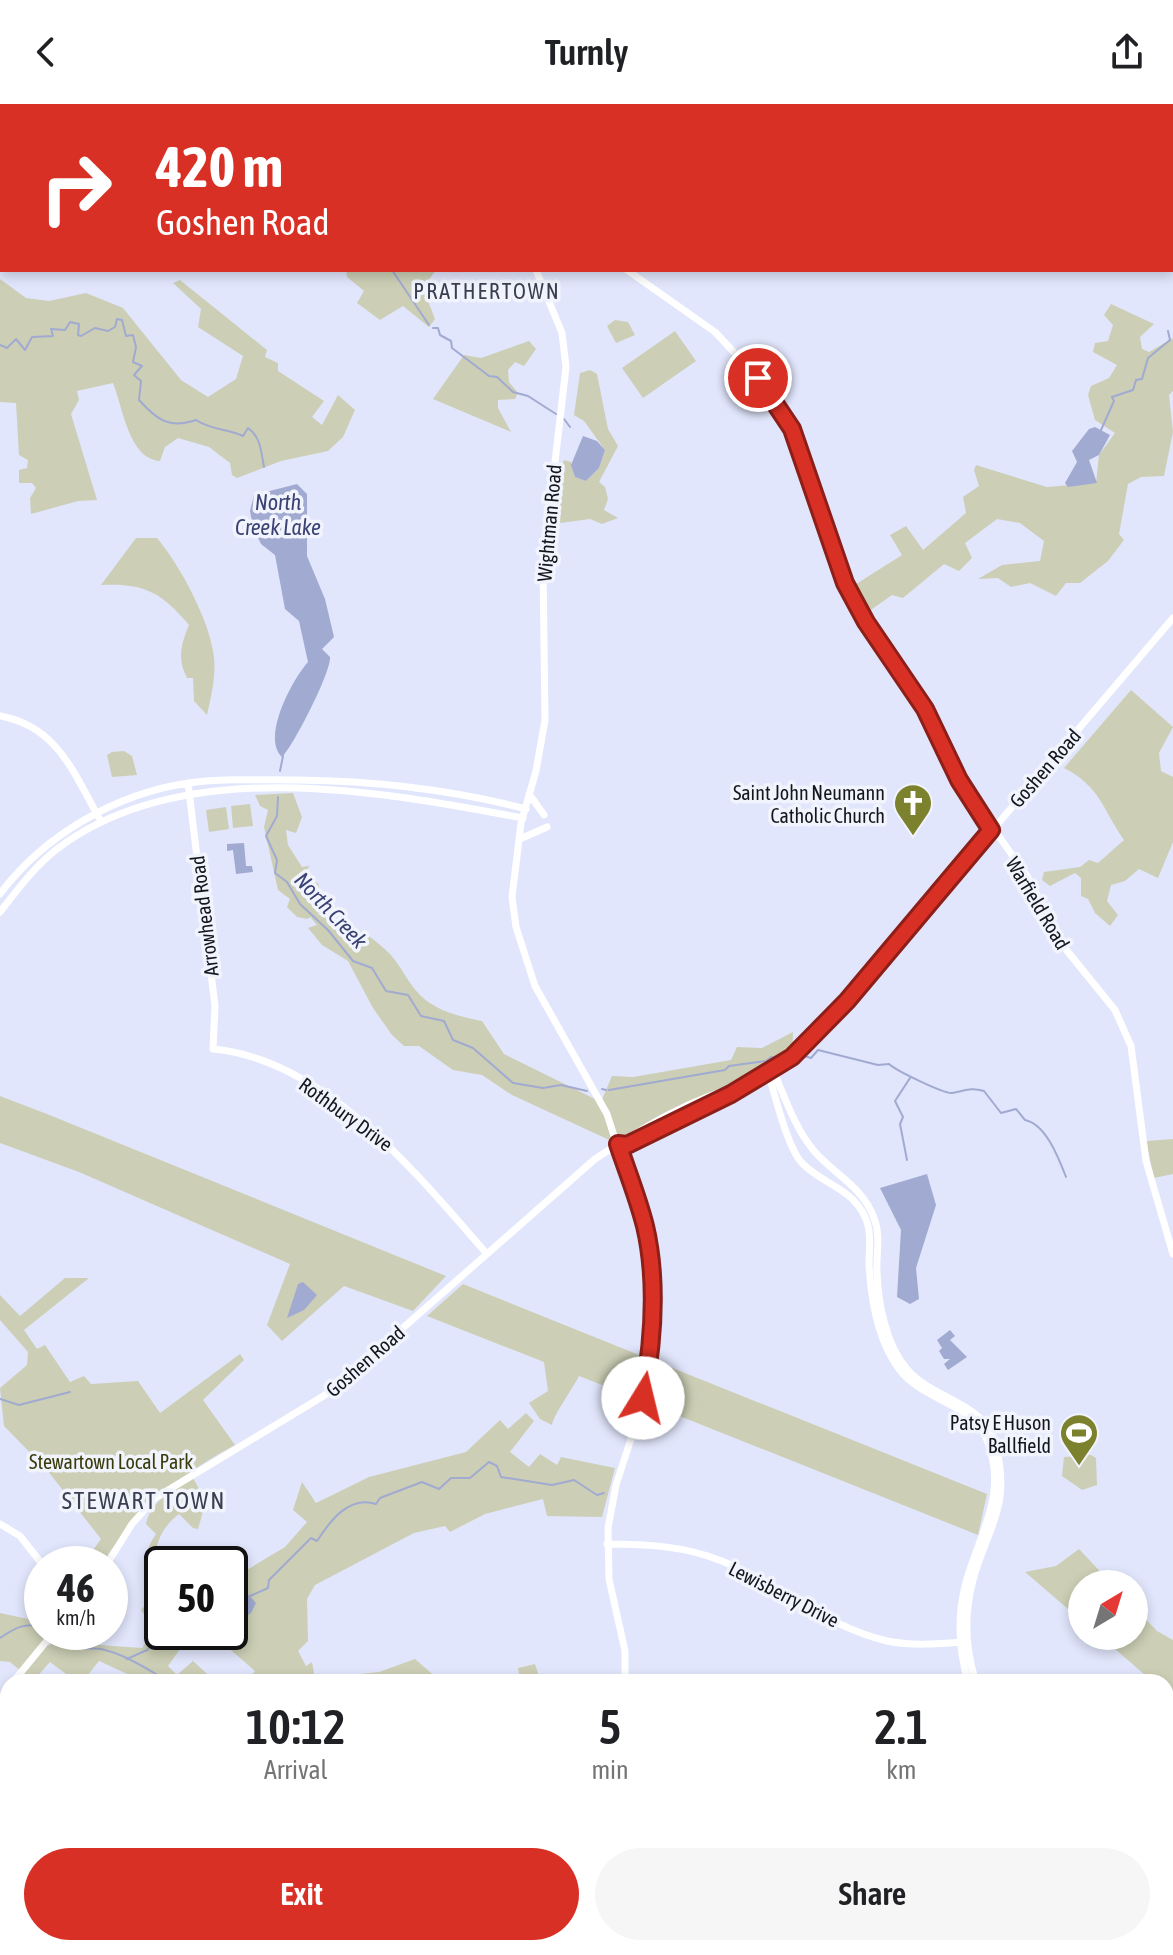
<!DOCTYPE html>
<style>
body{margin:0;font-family:"Asap Condensed",sans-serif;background:#f6f6f6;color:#202124;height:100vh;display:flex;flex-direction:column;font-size:30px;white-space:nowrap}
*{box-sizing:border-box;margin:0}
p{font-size:26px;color:#757577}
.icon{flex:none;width:44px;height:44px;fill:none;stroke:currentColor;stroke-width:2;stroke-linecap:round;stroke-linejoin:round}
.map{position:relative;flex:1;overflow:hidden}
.details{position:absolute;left:0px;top:1570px;width:1174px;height:282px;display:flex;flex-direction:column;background:#fff;border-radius:24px 24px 0 0;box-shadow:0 4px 12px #0003}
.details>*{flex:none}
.top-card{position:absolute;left:0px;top:0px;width:1174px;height:168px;box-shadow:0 4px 12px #0003;background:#d93025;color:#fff;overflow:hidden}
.needle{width:52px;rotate:38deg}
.buttons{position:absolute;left:1068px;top:1466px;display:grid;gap:16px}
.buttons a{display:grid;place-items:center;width:80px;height:80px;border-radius:50%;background:#fff;box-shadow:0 4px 12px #0003;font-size:40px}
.speed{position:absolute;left:24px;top:1442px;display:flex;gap:16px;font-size:40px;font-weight:700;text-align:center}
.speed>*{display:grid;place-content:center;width:104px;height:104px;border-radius:50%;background:#fff;box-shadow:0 4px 12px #0003;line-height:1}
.speed small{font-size:20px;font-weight:400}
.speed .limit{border:4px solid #111;border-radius:12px;background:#fff;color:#111}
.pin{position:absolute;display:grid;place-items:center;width:68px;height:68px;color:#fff;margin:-34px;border:4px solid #fff;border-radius:50%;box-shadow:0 2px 8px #0007}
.me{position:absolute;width:88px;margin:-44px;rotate:9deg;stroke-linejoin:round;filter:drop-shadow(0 0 6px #0008)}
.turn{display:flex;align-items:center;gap:28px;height:168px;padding:0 24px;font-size:36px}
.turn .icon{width:104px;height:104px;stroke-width:2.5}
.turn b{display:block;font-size:56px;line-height:68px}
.eta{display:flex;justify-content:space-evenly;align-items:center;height:136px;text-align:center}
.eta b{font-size:48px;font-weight:600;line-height:56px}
.primary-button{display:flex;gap:16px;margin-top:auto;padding:16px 24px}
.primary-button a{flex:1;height:92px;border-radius:48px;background:#d93025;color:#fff;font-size:32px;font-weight:600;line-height:92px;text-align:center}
.primary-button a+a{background:#f6f6f6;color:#202124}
header{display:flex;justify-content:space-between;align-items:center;height:104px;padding:0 24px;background:#fff;font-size:36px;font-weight:600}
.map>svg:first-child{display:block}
.green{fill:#cccfb5}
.water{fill:#a1aad0}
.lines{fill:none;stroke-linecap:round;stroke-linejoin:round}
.stream{stroke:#a1aad0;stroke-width:2}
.secondary{stroke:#fff;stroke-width:7}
.route-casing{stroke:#8d1f18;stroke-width:20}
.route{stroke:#d93025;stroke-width:14}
.labels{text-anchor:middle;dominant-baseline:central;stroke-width:7;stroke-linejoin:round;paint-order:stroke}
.street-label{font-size:20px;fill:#14161d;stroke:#f2f4fd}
.poi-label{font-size:20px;fill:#14161d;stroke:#f2f4fd;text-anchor:end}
.park-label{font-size:20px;fill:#393c0a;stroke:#f2f4fd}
.neighbourhood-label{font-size:22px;letter-spacing:2px;fill:#3a3e4f;stroke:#f2f4fd}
.water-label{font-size:22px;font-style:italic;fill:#3a4274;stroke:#f2f4fd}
.quarter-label{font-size:24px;letter-spacing:2px;fill:#3a3e4f;stroke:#f2f4fd}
</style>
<header><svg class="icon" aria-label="back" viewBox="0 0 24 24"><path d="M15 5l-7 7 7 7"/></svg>Turnly<svg class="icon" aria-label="share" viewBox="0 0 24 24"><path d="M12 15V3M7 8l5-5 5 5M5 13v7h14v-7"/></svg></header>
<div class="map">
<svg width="1173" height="1851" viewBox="0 0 1173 1851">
<rect width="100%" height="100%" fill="#e1e6fc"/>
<!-- green -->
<path class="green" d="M815,0H1173V99L1172,2Z
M346,166H436L423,184L435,215L429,223L403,202L380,216L357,199L364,187L347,173Z
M0,175L26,194L49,197L86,189L123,204L181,276L208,293L236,275L243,252L198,223L201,205L173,179L180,176L267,246L265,253L278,259V267L324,297L312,313L322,321L338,291L355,306L343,333L328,347L281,357L237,374L232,371L230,359L209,343L178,334L165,343L160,357C129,355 123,304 113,279L77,287L79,296L71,310L97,396L78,397L31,410L30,394L36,384L32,379H19V366L27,364L28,356L19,351L16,299L0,298Z
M1111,200L1154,220L1140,233L1142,245L1149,248L1173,234V287L1169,291L1173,328L1164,372L1141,373L1128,380L1119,430L1124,436L1108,457L1080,479H1066L1056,492L1030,479L1011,483L998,474L978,475L1002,461L1040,457L1044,437L1020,419L997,415L965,439L972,454L959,467L944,460L903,494L892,491L868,508L853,482L902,451L890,431L906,422L923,446L966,409L963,393L979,382L974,366L976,361L1047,383L1096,379L1099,351L1115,329L1095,316L1088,291L1091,282L1109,274L1117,261L1093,248L1095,239L1108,237L1113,221L1104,211Z
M615,216L628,218L635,231L616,239L607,222Z
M675,227L696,257L643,294L622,264Z
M529,237L536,245L524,262L515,258L508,266L509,278L518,289L515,295L498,296V304L511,328L433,295L464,251L481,254Z
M590,266L597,270L608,325L618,342L599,378L605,383L608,395L604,406L618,414L602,420L590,415L553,420L555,380L564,356L571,358L575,373L586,377L599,364L605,346L584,317L574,311L580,269Z
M136,434H157C180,461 211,519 214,554C216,572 211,593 207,611L194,597L193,574H187C177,555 181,540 189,521C161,488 144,479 101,481Z
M1131,586L1173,623L1159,649L1161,667L1173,673V738L1158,774L1139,765L1125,777L1111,781L1107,797L1118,811L1110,822L1095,809L1088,795L1081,792V774L1075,769L1050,782L1042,776L1044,768L1080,763L1089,756L1098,759L1124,736C1103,706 1100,682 1064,664Z
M112,648L124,647L132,652L137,671L112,673L107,651Z
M293,689L302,713L296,729L286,726L288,741L302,763L310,762L301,772L306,778L318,779L319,783L309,785L326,806L307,815L297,813L287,803L290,795L278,786L264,723L268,706L260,702L255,691Z
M250,700L253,722L233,724L231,702Z
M226,703L229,725L209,728L206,706Z
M316,810C344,815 369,829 390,850C401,862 408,879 420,891C436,907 461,913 482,917L504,950L601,998L612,972L633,973L731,956L737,943L762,944L793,928L792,953L773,966L715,988L618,1040L512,991L482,971L453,966L419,942H404L392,931L373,904L348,857L322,841L308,824L317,821L311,814Z
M0,992L47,1010L446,1172L413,1207L344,1182L282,1237L267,1221L290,1160L79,1068L0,1039Z
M1173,1035V1070L1154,1074L1146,1037Z
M65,1174H89L24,1226L37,1245L45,1241L70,1278L84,1272L91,1280L138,1277L160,1309L240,1250L244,1256L203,1296L235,1341C181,1370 136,1405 102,1460H83L101,1435L47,1366L4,1322L0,1284L27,1261L28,1248L0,1216V1191L20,1212Z
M463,1180L644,1253L638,1295L579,1272C572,1286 554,1310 552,1321L540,1315L529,1299L548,1287L544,1258L427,1212Z
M655,1257L987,1390L978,1431L647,1299Z
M526,1309L534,1317L510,1348L529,1363L540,1350L557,1361L561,1353L615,1364L602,1413L547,1412L543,1395L485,1410L450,1428L445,1422L414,1429L315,1481L307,1495L308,1537L298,1547L306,1562L312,1558L315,1575L379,1568L415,1555L437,1574L460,1578H246L255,1567L210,1528H230V1476L285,1443L307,1418L293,1406L302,1378L316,1399L369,1373L466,1348L500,1316L508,1325Z
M1091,1351L1096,1354L1097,1381L1082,1386L1062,1372L1064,1353Z
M193,1374L206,1397L198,1425L193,1424L179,1410C158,1426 152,1447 157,1473L162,1476V1528H192L168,1562L177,1571L193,1557L216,1578H134L136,1574L99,1557L84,1576L70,1573L50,1558L33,1577L10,1558L0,1557V1509L42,1518V1528H48L44,1533L49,1542L61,1528L71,1539L142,1544L155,1525L141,1506L152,1493C142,1469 141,1452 156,1430L146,1420C151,1396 174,1386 193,1374Z
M1079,1445L1112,1480H1082V1517L1025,1468L1056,1462Z
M1134,1503L1157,1527L1173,1536V1596L1166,1589V1578H1153L1100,1532H1134Z
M535,1560L541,1578H489L519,1571L518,1564Z
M130,1844H219L210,1851H125Z
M874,1844H977L980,1851H871Z"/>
<!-- water -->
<path class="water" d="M1095,323L1110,331L1099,351L1089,356L1097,379L1068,383L1065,379L1077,358L1072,347L1089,325Z
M583,332L597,337L605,346L599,364L586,377L575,373L571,361Z
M297,380L307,390V452L325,495L334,533L322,545L330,553C331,568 294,641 282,653C261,634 292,576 308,558L299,517L285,505L275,451L261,440L253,423L250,407L254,391Z
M244,739L246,762H252L253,768L236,770L233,746L227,747V740Z
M927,1070L936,1101L916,1164L919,1195L910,1200L897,1193L901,1126L880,1084Z
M303,1178L317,1191L304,1206L287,1214L298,1180Z
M950,1226L955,1232L950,1236L967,1253L948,1266L944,1260L950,1255H944L939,1247L942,1244L937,1236Z
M244,1486L256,1499L251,1509L244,1514L230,1493Z"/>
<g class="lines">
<!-- stream -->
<path class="stream" d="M271,0L272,2
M392,166L429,221
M433,224H438L440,231L451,237L452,244L489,272L497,273L513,288L528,292L556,310
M0,241L7,244L16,235L25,246L32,233L53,232L51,225L65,226L70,218L79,220L78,231L81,232L95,224L108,227L115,223L117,215L122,216L126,232L133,231L136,243L133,258L142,262L134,271L141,277L139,296C157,316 169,325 196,316C213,327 227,324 243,332L248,324C261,333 261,348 264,363
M564,315L570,323
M1101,326L1114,297L1112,293L1133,286L1136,276L1142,275L1148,254L1170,236L1168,227
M280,667L283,652
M278,693L277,712L266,732L277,756L275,769L287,778L300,800L328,826L353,857L372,864L386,887L408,891L421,912L444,917L453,936L473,944L513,979L543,984L561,981L587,987
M801,951L811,954L818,946L878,961L889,960C895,966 944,990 952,989C965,987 970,983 984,987L1001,1009L1016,1005L1025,1016C1046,1020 1059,1055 1066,1073
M602,985L606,986
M609,986L725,966L729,962L766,957L771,953L781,955L785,949H790
M907,1056L900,1020L903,1013L895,997L910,974
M0,1295L19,1301L70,1288
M250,1492L268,1484L269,1476L311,1434L317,1437C330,1417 349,1391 376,1400L380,1394L422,1378L439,1385L451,1374H470L489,1358L497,1362L501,1373L552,1381L574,1376L597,1391L604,1389
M0,1534C15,1524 25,1518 42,1523
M57,1541C72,1546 86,1543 101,1545C120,1549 139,1560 156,1570
M127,1555L147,1546L164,1528
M1166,1834H1173
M872,1851L873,1844"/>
<!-- secondary -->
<path class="secondary" d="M479,0V2
M682,0L684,2
M1172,164H1173
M536,166L562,229L566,263L543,462L545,616L536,667L521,719L512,793L516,823L535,882L607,1010L647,1135L652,1197L649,1257L639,1310L616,1381L608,1424L609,1475L625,1547V1578
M627,166L715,228L758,274L784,310L806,357L845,479L866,518L925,605L959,676L1027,772L1064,843L1115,906L1131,942L1146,1057L1173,1150
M0,612C57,622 74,669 99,714
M188,679L215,902L213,945C325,955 417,1070 487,1150
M532,694L544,711
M520,735L547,723
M0,790C44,731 117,689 189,679C225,674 262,676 298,676C377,677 450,685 526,705
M0,808C18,785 34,763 57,745C183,650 379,687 523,714
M773,966C785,994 795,1024 814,1047C834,1070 863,1083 874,1114C881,1131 876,1150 877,1168C878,1199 886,1241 907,1265C934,1297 984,1296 996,1342C1011,1404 988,1422 973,1476C964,1510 965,1545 976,1578
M768,968C775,991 787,1043 802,1059C822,1080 852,1084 865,1113C872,1127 869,1146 869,1161C871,1196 878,1237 899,1265C922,1297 972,1298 987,1336C1009,1392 978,1431 965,1482C957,1514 959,1546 968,1578
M618,1040L627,1041L773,966L801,946L847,897L1173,514
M0,1420L20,1432L42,1460
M607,1440C647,1440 684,1442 722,1457C778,1481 828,1523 887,1537C912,1542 937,1540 961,1538
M107,1460L132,1420L155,1394L330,1288L595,1055C644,1023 689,995 747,980
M13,1578L54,1528
M0,1595L8,1584
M1166,1690L1173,1688
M1166,1698L1173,1695
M496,1851L499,1844"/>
</g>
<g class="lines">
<defs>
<path id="route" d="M643,1294C653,1239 658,1177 645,1122C638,1094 627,1067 618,1040L627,1041L731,990L792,953L847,897L991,726L959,676L925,605L866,518L845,479L792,325L758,274"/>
</defs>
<!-- route casing -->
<use href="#route" class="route-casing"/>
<!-- route -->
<use href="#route" class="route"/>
</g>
<!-- icons -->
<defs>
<symbol id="church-pin" viewBox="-11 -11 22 30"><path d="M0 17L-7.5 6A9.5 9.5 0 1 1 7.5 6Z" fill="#7b812c" stroke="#f2f4fd"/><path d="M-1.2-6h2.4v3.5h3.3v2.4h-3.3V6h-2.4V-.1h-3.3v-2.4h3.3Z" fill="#fff"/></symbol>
<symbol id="stadium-pin" viewBox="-11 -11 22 30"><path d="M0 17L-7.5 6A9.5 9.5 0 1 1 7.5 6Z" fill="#7b812c" stroke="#f2f4fd"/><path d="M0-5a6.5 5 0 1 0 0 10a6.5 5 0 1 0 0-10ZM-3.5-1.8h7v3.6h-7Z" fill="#fff"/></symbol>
</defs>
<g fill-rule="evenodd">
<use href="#church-pin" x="891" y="677" width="44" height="60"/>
<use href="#stadium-pin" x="1057" y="1307" width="44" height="60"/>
</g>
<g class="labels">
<!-- street labels -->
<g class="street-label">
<text transform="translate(549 419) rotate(-85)">Wightman Road</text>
<text transform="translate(1045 664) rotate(-49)">Goshen Road</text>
<text transform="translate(1038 799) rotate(59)">Warfield Road</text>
<text transform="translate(204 812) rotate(-97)">Arrowhead Road</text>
<text transform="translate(346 1010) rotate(36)">Rothbury Drive</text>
<text transform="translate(365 1257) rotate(-41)">Goshen Road</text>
<text transform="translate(784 1490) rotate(27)">Lewisberry Drive</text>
</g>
<!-- poi labels -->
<g class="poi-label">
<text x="885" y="688">Saint John Neumann<tspan x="885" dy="23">Catholic Church</tspan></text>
<text x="1051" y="1318">Patsy E Huson<tspan x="1051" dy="23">Ballfield</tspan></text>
</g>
<!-- park labels -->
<g class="park-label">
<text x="111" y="1357">Stewartown Local Park</text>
</g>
<!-- neighbourhood labels -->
<g class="neighbourhood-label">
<text x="487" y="187">PRATHERTOWN</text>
</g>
<!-- water labels -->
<g class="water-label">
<text x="278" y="398">North<tspan x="278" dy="25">Creek Lake</tspan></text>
<text transform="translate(331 806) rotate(47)">North Creek</text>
</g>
<!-- quarter labels -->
<g class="quarter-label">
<text x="144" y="1396">STEWART TOWN</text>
</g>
</g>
</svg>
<div class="buttons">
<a><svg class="needle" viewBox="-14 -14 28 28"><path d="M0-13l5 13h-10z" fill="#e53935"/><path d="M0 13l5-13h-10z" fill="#757577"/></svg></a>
</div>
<div class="speed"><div>46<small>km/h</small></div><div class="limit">50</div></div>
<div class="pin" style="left:758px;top:274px;background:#d93025"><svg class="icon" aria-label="arrive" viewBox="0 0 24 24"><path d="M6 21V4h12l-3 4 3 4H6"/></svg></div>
<svg class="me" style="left:643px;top:1294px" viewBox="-20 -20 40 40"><circle r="19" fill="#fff"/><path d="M0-13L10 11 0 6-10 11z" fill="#d93025"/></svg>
<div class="top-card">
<div class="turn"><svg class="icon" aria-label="right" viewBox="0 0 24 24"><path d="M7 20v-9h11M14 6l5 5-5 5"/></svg><div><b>420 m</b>Goshen Road</div></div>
</div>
<section class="details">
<div class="eta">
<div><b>10:12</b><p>Arrival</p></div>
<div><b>5</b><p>min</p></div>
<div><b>2.1</b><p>km</p></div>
</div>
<div class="primary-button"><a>Exit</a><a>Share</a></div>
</section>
</div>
